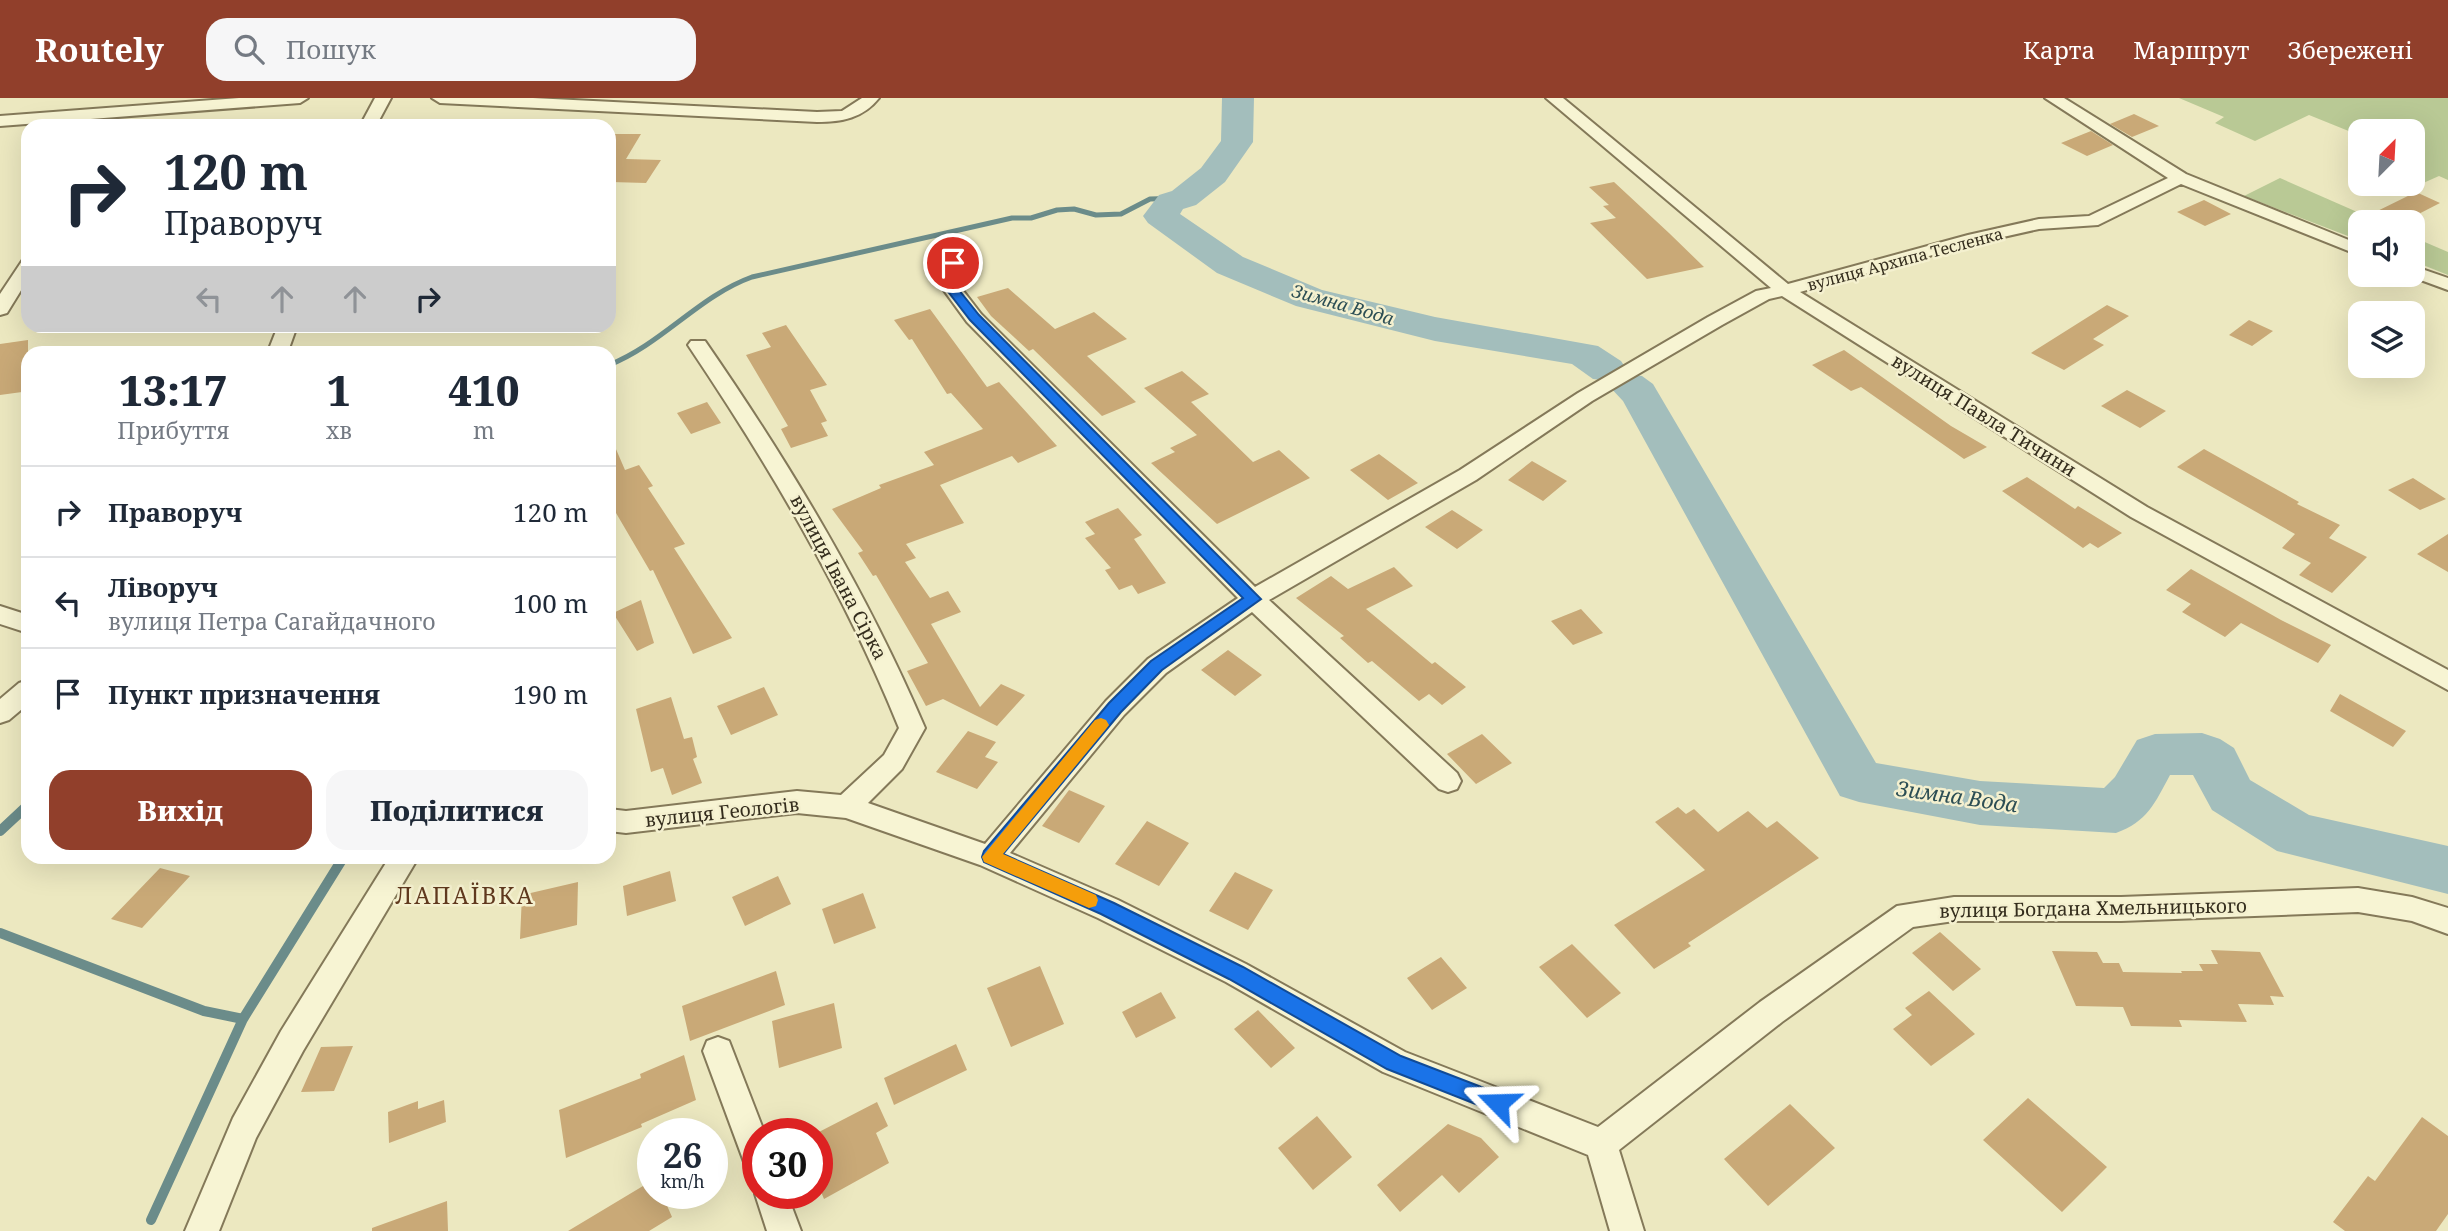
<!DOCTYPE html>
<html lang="uk">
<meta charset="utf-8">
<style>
body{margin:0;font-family:"Noto Serif",serif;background:#f6f6f7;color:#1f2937;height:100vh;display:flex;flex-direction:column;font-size:26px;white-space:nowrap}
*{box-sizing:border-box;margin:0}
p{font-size:23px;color:#747a83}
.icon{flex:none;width:38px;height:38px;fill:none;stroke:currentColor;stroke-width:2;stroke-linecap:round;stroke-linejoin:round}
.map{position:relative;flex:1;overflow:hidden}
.panel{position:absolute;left:21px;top:248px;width:595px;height:518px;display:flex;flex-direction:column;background:#fff;border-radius:21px;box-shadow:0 7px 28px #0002}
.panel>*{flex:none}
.hud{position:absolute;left:21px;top:21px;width:595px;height:214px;border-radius:21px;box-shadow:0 7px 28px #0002;background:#fff;color:#1f2937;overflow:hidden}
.needle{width:46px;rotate:24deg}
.fabs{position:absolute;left:2348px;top:21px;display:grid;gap:14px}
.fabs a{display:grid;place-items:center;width:77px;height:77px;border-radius:14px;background:#fff;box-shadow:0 7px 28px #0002;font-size:35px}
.speed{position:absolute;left:637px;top:1020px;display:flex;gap:14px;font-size:35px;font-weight:700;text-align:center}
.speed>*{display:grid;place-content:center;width:91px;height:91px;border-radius:50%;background:#fff;box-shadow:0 7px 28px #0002;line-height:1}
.speed small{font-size:18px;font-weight:400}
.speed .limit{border:10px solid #d22;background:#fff;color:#111}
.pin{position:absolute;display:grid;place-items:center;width:60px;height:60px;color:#fff;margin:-30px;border:4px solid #fff;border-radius:50%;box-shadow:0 2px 7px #0007}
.me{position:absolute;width:77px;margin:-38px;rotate:292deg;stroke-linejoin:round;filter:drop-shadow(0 0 5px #0008)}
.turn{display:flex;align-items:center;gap:24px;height:147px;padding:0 28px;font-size:32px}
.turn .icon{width:91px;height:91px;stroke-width:2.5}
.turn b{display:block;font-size:49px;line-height:60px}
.lanes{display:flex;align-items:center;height:66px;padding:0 28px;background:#0003;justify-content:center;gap:35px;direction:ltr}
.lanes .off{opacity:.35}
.eta{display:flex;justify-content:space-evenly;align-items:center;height:119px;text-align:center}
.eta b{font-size:42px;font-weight:800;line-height:49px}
.cta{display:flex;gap:14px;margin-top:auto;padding:14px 28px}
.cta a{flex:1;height:80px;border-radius:21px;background:#913f2b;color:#fff;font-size:28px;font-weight:800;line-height:80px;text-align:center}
.cta a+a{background:#f6f6f7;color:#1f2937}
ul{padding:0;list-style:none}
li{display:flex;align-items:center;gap:21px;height:91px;padding:0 28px;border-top:2px solid #e0e1e3}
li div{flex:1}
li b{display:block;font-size:26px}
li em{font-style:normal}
header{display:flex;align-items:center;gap:42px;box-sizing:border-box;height:98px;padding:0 35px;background:#913f2b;color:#fff}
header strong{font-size:33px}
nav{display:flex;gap:38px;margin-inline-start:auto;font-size:24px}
.search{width:490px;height:63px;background:#f6f6f7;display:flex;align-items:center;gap:18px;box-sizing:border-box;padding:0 24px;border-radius:21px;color:#747a83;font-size:26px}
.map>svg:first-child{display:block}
.green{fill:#b9c995}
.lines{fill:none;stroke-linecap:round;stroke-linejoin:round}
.stream-far1{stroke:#6b8c8a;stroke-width:5}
.stream{stroke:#6b8c8a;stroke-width:10}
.river{fill:#a3bebc;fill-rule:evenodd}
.building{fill:#c9a977}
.minor-casing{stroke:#847959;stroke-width:4}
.minor{fill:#f7f4d3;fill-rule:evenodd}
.route{fill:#1a73e8;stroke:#114b97;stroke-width:2}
.slow{fill:#f59e0b}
.labels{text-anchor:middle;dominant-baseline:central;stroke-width:5;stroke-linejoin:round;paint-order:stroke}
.far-street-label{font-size:16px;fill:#342d1d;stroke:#f4f0cf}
.far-water-label{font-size:18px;font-style:italic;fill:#2c4e54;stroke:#f4f0cf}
.street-label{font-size:19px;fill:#342d1d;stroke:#f4f0cf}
.water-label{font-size:21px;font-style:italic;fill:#2c4e54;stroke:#f4f0cf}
.quarter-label{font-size:23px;letter-spacing:2px;fill:#60391e;stroke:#f4f0cf}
</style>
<header>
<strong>Routely</strong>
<div class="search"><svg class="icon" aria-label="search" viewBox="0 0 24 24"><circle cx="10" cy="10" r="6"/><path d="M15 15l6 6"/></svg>Пошук</div>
<nav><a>Карта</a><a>Маршрут</a><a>Збережені</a></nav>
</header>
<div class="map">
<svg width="2448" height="1133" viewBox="0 0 2448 1133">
<rect width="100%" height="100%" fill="#ece8c0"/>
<!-- green -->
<path class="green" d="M2179,0H2448V82L2439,78L2412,90L2402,86H2413V33H2361V38L2309,17L2255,43L2215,25L2224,19Z
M2280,80L2380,124H2361V143L2244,98Z
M2413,139L2448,154V177L2413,163Z"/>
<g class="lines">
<!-- stream-far1 -->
<path class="stream-far1" d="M609,267C662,246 699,198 752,179L1012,120H1031L1057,112L1074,111L1096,117L1121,116L1150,101L1184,100"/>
<!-- stream -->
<path class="stream" d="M0,733L28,707
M0,835L204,913L243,921
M151,1122L243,921L343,760"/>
<!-- river -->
<path class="river" d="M1222,0H1254L1253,44L1225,84L1196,107L1183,111L1180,116L1243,159L1322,192L1435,219L1598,248L1621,263L1627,272L1624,275L1642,278L1653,286L1876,665L1980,683L2104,690L2115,679L2137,642L2155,636L2202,635L2220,641L2234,650L2250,682L2309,717L2448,748V796L2277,753L2212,712L2193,677H2170C2155,705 2147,724 2116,735L1980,727L1859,704L1840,698L1623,303L1608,287L1610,283L1593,281L1572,266L1435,243L1296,208L1217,175L1148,125L1143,118L1159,97L1172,93L1201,70L1221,43Z"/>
</g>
<!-- building -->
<path class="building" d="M2134,16L2159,28L2132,39L2110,26Z
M2091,33L2113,47L2087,58L2061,45Z
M609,36H641L626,61L661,62L646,85L611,84L609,88Z
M1614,84L1669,135L1704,169L1647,181L1590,125L1616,120L1603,108L1609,107L1589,89Z
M2416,94L2440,105L2403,124H2355Z
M2204,102L2231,116L2205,128L2177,114Z
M1008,190L1055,231L1094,214L1127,241L1087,258L1136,304L1102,318L1033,251L1029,253L991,218L977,199Z
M2107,207L2129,218L2093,241L2104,247L2064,272L2031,255Z
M930,211L987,289L999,284L1057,348L1018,365L1012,358L940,387L964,425L906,446L916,460L905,464L930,500L948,493L961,514L931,526L980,609L1001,586L1025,597L997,628L943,601L926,608L907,573L928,565L876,477L873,478L858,455L863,453L832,411L881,390L879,387L934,367L924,354L983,331L951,295L947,296L912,241L909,242L894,222Z
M2249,222L2273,233L2252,248L2229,237Z
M786,227L827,287L810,292L827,323L821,325L828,338L791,350L781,331L788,328L746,257L771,249L762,235Z
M28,242V282L22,294L0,297V246Z
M1844,252L1951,328L1987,349L1964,361L1861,289L1851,293L1812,267Z
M1182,273L1209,296L1191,304L1253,364L1279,352L1310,380L1217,426L1151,365L1175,354L1170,350L1197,337L1144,290Z
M2127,292L2166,313L2140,330L2101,308Z
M707,304L721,325L691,336L677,315Z
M609,335L625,372L639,367L653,388L648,390L685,446L674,450L732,540L693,556L653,472L650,473L609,403Z
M2204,351L2299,404L2297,406L2340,427L2329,440L2367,459L2332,495L2299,477L2311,465L2282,450L2295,436L2177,369Z
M1379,356L1418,385L1388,402L1350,372Z
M1532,363L1567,383L1543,403L1508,382Z
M2027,379L2075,411L2078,408L2122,435L2098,450L2090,445L2083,450L2002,393Z
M2413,380L2446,401L2420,412L2388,392Z
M1118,410L1142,437L1134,441L1166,485L1138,496L1132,487L1119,492L1105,472L1111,470L1085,440L1095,436L1085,424Z
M1452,412L1483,432L1457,451L1425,429Z
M2448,436V474L2417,456Z
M1394,469L1413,488L1366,511L1432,566L1435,564L1466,589L1442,607L1429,596L1419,603L1372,563L1368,565L1340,540L1344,538L1296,500L1331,478L1348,491Z
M2191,471L2281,522L2331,547L2318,565L2241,525L2225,539L2182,514L2191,506L2166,492Z
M641,502L654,545L637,553L613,515Z
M1581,511L1603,535L1573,547L1551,523Z
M1228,552L1262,577L1235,598L1201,572Z
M764,589L778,617L731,637L717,608Z
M2340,596L2406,633L2393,649L2330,613Z
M671,599L684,641L692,639L697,659L693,661L702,685L672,697L663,670L651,674L636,611Z
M968,633L996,644L985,659L998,664L977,691L936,674Z
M1482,636L1512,665L1476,686L1447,656Z
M1069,692L1105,708L1079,745L1042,728Z
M1678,709L1686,716L1694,711L1718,734L1748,713L1767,730L1777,723L1819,760L1688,845L1691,848L1654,871L1614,827L1705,772L1655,724Z
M1147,723L1189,745L1159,788L1115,766Z
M160,770L190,778L142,830L111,821Z
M670,773L676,803L627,818L623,788Z
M1235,774L1273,792L1248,832L1209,813Z
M778,778L791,806L745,828L732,799Z
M578,784L577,827L520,841L522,797Z
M863,795L876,830L834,846L822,811Z
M1940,834L1981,871L1953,893L1912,855Z
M1572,846L1621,895L1587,920L1539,869Z
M2211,852L2260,854L2284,899L2270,898L2274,907L2238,906L2247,924L2179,922L2182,929L2131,928L2123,909L2076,908L2052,853L2097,854L2103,865H2119L2123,874L2182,875L2181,873H2203L2199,866H2218Z
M1441,859L1467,890L1432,912L1407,880Z
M1040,868L1064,926L1011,949L987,890Z
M776,873L785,907L690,943L682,908Z
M1929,893L1975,936L1931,968L1893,931L1912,917L1905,910Z
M1161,894L1176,920L1136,940L1122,914Z
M834,905L842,950L779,970L772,923Z
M1258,912L1295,950L1271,970L1234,931Z
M956,946L967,972L894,1007L884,980Z
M353,948L334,993L301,994L321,949Z
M684,957L696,1002L641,1026L642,1029L566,1060L559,1012L641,980L640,976Z
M2028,1000L2107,1069L2062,1114L1983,1042Z
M444,1002L446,1024L389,1045L388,1014L418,1003V1011Z
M877,1004L888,1028L876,1035L889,1065L824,1101L817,1084V1035Z
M1790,1006L1835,1050L1768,1108L1724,1061Z
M1317,1018L1352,1059L1313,1092L1278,1050Z
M2422,1019L2448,1038V1116L2436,1133H2345L2333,1124L2368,1078L2375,1083Z
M1448,1026L1481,1040L1499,1059L1459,1095L1442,1077L1400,1114L1377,1087Z
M653,1082V1096H662L672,1119L649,1133H568Z
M447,1103L448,1133H372V1130Z"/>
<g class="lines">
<defs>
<path id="minor" d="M239,0H308L300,5L0,28V18Z
M375,0H391L376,28H360Z
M432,0H533L817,14L842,13L862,0H879C863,20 842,24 817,24L440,5Z
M1546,0H1563L1788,186L1968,137L2039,121L2089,118L2168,80L2045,0H2064L2186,76L2361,147V158L2181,86L2098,127L2039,131L1972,146L1800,194L2147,409L2448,572V592L2131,419L1782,198L1769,201L1722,227L1592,303L1476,382L1269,502L1457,675L1461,683L1457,691L1448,694L1439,691L1252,514L1166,575L1124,617L1010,755L1118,802L1246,866L1405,954L1598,1029L1760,904L1897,808L1954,799H2121L2358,790L2412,799L2448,810V836L2412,823L2358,814L2121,823H1954L1913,829L1782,924L1619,1052L1644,1133H1610L1588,1057L1383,974L1226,884L1098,820L980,767L846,720L797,715L626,735L609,733V711L626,713L797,693L841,697L884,657L899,630C844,494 770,369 688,247L691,243H705C790,366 866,492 925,630L902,671L868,705L985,746L1106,603L1148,561L1238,500L967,224L940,187L936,176L947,161H959L962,165L954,176L958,186L981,216L1255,489L1460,372L1578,295L1708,219L1756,193L1771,190Z
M28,162V181L7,215L0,217V196L22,163Z
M2413,168L2448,180V192L2407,177H2413Z
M278,228H297L287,256H267Z
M0,508L28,517V535L0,526Z
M28,582V606L9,622L0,625V601L19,585Z
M389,760H418L303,953L256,1040L219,1133H185L233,1020L281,933Z
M718,939L729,943L765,1036H758V1077L747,1072L703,953L707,943Z
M758,1088V1096H787L801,1133H767L755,1096Z"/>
</defs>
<!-- minor casing -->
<use href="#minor" class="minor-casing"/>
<!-- minor -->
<use href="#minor" class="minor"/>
</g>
<!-- route -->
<path class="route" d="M949,162L959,165L951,176L955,187L979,217L1261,501L1162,572L1121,614L1003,756L1114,805L1243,869L1401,958L1505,998L1508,1005L1505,1012L1498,1015L1387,971L1229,881L1101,816L984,764L982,759L984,753L1109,605L1151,563L1243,500L970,222L943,187L939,176Z"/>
<!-- slow -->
<path class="slow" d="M1101,620L1106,622L1109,627L1106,631L1003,756L1096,797L1098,802L1096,808L1089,810L984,764L982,759L1095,622Z"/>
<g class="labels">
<!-- far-street labels -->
<g class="far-street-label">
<text transform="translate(1905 161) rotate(-15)">вулиця Архипа Тесленка</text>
</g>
<!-- far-water labels -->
<g class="far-water-label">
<text transform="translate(1343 206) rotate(16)">Зимна Вода</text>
</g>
<!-- street labels -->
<g class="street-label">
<text transform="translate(1984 317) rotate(32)">вулиця Павла Тичини</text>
<text transform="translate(839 479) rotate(62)">вулиця Івана Сірка</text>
<text transform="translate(722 714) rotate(-6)">вулиця Геологів</text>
<text transform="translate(2093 810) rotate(-1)">вулиця Богдана Хмельницького</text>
</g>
<!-- water labels -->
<g class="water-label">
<text transform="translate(1957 698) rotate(8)">Зимна Вода</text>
</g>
<!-- quarter labels -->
<g class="quarter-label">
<text x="465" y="797">ЛАПАЇВКА</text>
</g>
</g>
</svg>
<div class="fabs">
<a><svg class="needle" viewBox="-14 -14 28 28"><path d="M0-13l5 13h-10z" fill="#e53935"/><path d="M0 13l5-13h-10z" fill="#747a83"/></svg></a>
<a><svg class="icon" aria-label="sound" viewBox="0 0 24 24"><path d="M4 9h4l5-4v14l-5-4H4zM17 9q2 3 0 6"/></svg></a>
<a><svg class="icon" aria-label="layers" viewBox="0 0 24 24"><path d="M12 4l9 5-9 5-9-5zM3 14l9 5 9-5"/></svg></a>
</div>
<div class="speed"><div>26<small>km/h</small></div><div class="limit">30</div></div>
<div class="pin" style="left:953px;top:165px;background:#d93025"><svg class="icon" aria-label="arrive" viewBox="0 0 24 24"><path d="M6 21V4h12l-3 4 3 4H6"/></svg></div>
<svg class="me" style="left:1498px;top:1005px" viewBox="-20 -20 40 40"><path d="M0-17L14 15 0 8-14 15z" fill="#1a73e8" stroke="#fff" stroke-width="4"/></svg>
<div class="hud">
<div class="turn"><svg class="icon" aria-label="right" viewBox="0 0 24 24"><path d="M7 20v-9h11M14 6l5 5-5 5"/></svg><div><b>120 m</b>Праворуч</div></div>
<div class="lanes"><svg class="icon off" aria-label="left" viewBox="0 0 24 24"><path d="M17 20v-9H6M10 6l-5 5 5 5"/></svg><svg class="icon off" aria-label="ahead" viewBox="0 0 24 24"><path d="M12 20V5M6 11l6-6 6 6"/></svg><svg class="icon off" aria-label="ahead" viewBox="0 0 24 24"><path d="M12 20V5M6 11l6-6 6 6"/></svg><svg class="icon" aria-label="right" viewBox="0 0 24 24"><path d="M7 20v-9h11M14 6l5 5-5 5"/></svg></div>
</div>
<section class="panel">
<div class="eta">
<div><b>13:17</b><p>Прибуття</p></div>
<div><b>1</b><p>хв</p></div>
<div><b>410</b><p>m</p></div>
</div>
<ul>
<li><svg class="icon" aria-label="right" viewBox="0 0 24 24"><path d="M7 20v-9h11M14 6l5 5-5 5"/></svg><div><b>Праворуч</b></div><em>120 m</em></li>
<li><svg class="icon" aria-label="left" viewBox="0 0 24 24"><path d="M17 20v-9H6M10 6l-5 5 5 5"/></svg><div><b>Ліворуч</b><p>вулиця Петра Сагайдачного</p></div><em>100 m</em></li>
<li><svg class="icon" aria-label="arrive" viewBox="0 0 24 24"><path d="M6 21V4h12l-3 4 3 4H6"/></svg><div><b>Пункт призначення</b></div><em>190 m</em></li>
</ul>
<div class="cta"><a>Вихід</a><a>Поділитися</a></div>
</section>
</div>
